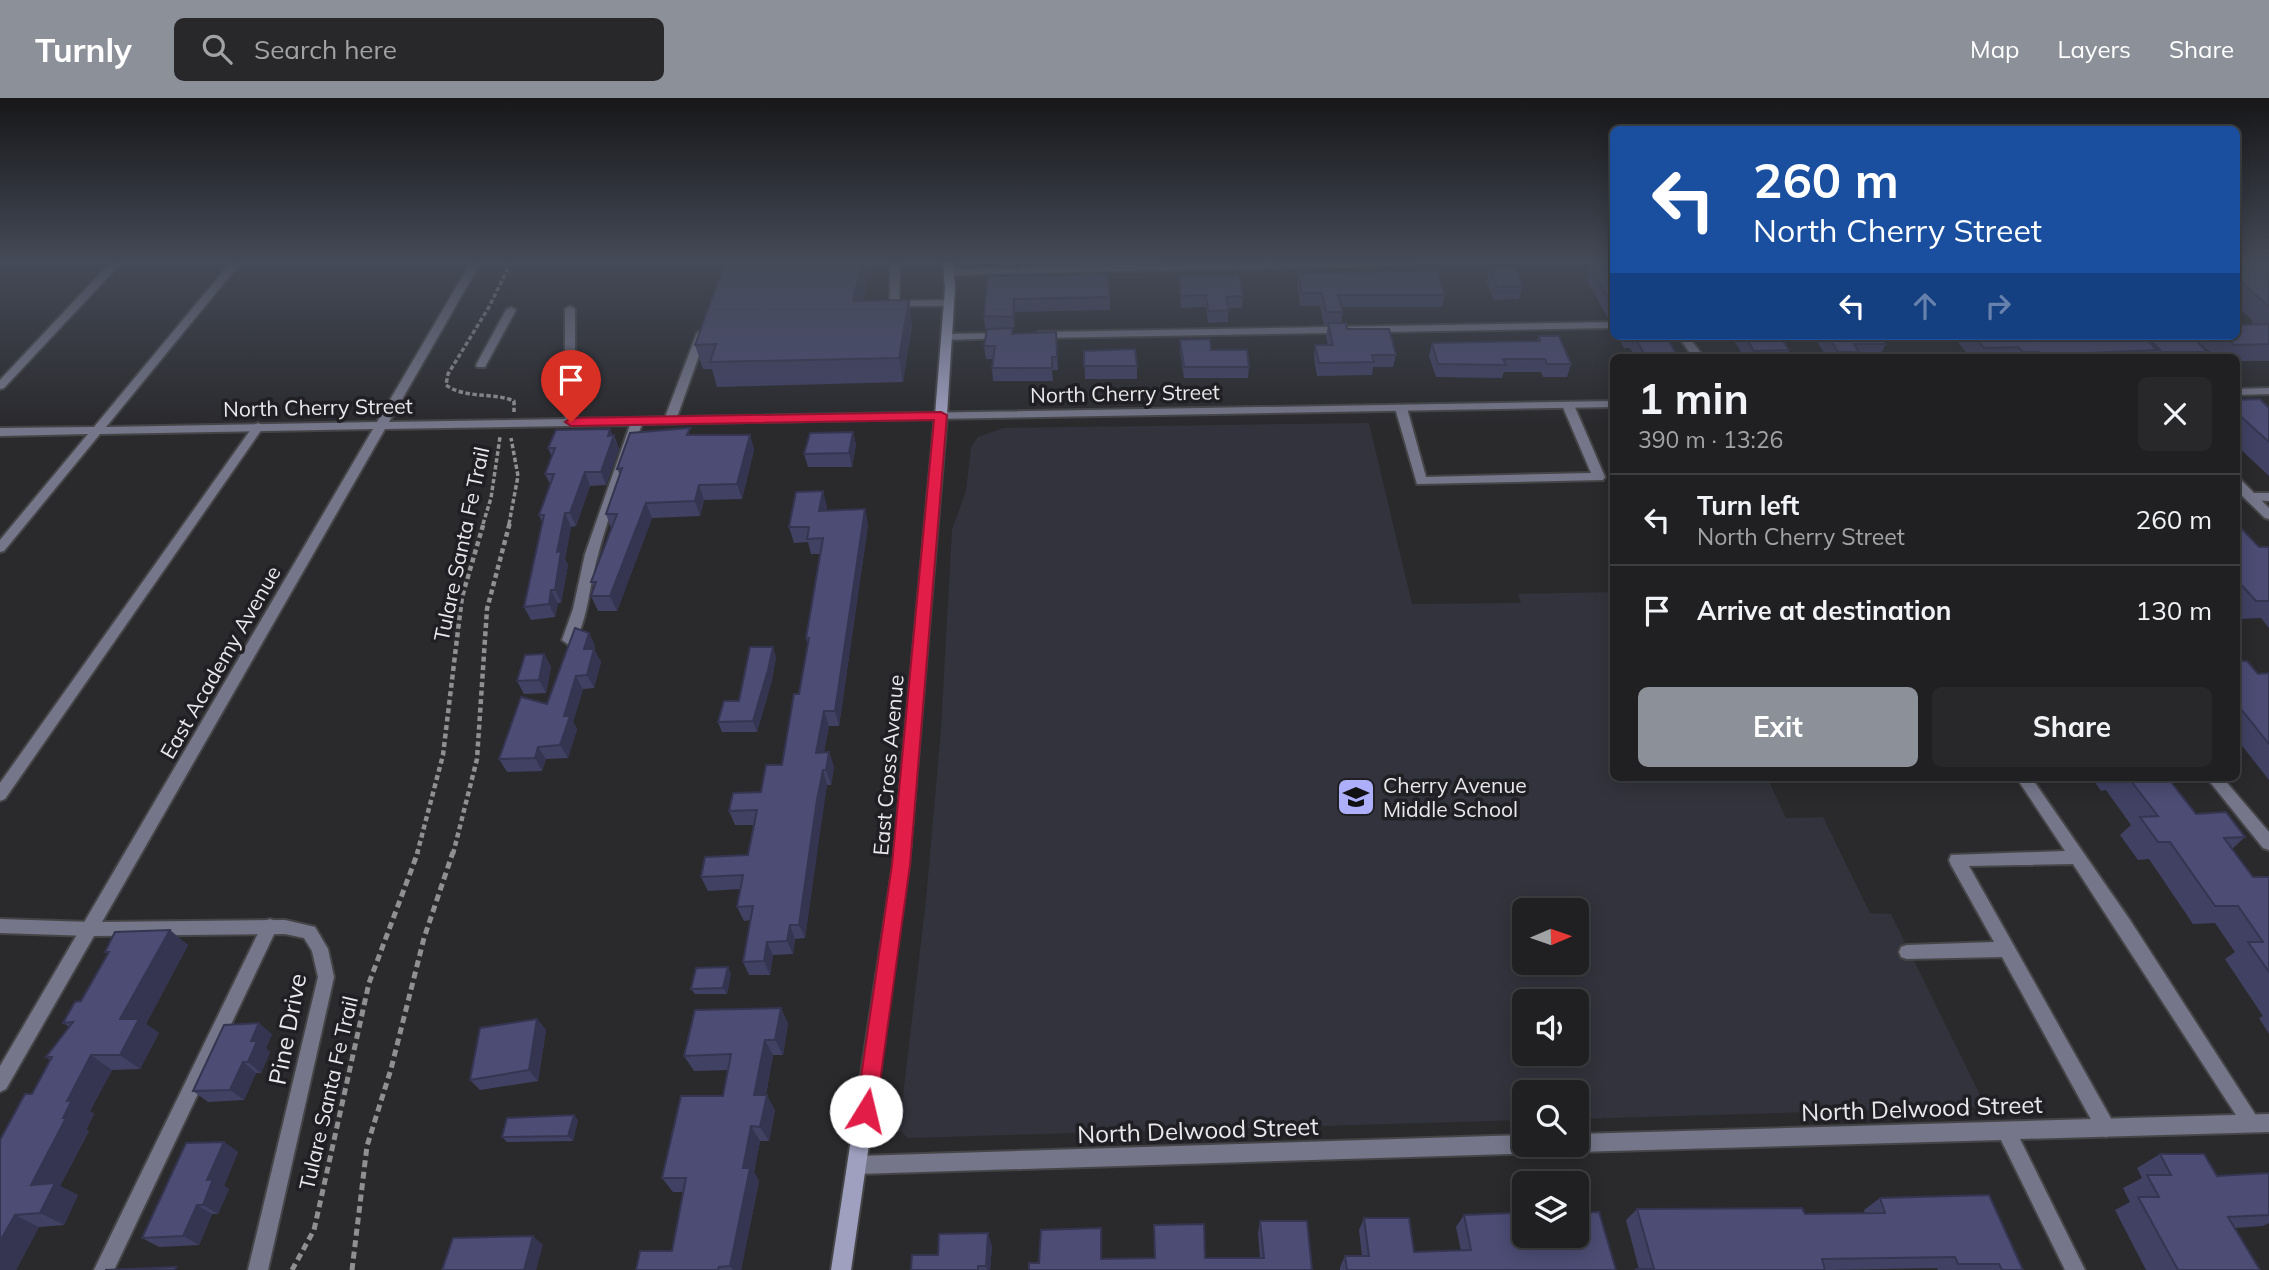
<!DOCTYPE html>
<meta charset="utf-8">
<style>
body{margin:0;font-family:Mulish,sans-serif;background:#28282a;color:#f1f3f6;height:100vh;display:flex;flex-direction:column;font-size:26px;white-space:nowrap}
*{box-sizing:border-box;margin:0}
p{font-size:23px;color:#a2a3a5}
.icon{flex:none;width:38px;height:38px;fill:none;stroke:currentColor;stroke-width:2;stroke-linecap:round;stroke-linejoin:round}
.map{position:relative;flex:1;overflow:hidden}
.details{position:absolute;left:1610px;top:256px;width:630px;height:427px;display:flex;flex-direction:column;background:#202022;border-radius:10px;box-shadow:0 4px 18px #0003,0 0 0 2px #3d3e40}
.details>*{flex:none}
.hud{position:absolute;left:1610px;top:28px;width:630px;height:214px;border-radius:10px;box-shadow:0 4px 18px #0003,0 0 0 2px #3d3e40;background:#1a4fa0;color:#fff;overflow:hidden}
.needle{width:46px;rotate:88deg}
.fabs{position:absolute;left:1512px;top:800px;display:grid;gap:14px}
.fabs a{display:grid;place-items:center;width:77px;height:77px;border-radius:10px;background:#202022;box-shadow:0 4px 18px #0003,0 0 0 2px #3d3e40;font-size:35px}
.pin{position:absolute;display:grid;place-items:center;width:60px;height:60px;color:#fff;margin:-72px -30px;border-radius:50% 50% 50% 0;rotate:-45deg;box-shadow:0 0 7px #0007}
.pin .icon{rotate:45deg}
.me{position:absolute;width:77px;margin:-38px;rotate:9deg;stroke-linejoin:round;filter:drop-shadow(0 0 5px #0008)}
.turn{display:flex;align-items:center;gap:24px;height:147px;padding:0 28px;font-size:32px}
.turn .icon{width:91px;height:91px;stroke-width:2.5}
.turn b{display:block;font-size:49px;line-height:60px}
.lanes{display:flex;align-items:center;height:66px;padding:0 28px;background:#0003;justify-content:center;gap:35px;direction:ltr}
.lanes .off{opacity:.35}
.round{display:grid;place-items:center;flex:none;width:74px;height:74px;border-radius:10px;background:#28282a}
.overview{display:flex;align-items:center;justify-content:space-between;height:119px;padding:0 28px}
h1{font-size:42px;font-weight:700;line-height:52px}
.button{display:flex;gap:14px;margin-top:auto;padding:14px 28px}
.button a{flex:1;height:80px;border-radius:10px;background:#8c9099;color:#fff;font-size:28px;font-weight:700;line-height:80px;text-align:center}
.button a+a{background:#28282a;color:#f1f3f6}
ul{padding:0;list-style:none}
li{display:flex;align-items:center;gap:21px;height:91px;padding:0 28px;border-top:2px solid #3d3e40}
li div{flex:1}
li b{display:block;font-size:26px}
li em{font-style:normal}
header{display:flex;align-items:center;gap:42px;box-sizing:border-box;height:98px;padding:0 35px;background:#8c9099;color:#fff}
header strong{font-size:33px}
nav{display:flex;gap:38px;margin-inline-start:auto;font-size:24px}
.search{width:490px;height:63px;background:#28282a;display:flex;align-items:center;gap:18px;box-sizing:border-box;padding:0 24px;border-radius:10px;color:#a2a3a5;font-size:26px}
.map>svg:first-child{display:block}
.built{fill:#32333c;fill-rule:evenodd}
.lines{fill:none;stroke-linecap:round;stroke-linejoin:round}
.lane-casing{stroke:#454548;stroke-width:4}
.street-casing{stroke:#454548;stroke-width:4}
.secondary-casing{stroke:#454548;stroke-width:4}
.path-far2{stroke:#909092;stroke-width:3.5;stroke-dasharray:4.5 2.5;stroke-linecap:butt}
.path-far1{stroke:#909092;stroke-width:4.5;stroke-dasharray:5 3.5;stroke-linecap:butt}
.path{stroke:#909092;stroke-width:5;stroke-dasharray:7 4.5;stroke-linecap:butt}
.lane{fill:#757689;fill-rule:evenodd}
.street{fill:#757689;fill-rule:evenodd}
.secondary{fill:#9fa0bf;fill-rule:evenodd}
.wall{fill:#414164}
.shaded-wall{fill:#353551}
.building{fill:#4c4c74;stroke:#353551;stroke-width:2}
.route{fill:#e11d48;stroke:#92132f;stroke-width:2}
.labels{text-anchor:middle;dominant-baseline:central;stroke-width:7;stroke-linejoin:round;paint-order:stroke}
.street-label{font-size:21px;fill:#e9e9eb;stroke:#202024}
.poi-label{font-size:21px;fill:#e9e9eb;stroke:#202024;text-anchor:start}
.near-street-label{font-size:24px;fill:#e9e9eb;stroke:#202024}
</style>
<header>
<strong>Turnly</strong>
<div class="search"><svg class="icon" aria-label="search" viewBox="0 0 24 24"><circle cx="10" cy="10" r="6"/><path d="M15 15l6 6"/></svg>Search here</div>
<nav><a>Map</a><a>Layers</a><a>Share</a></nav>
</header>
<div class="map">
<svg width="2269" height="1172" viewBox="0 0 2269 1172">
<rect width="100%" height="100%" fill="#2a2a2d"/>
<!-- built -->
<path class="built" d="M1369,325L1412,506L1521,505L1518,496L1613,494L1614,679H1767L1786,720L1823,719L1870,815L1891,816L1986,1009L1577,1021V994H1524V1022L908,1040L899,1032L926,802L941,631L952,432L966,393L971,349L978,339L1003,330ZM1524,812H1577V864H1524ZM1524,903H1577V956H1524Z"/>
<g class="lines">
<defs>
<path id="lane" d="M111,164H122L4,290L0,291V282Z
M890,164H900L899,203L949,202L954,205L949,208H890Z
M570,208L575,211V265L570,268L565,265V211Z
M511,209L516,212L486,267L485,269H477L476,267L506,212Z
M1614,224V230L1039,240L1034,237L1039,234Z
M702,232L707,235L676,322L674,324H666L664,322L697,235Z
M1004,235L1009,238L1008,240L946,242L941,239L946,236Z
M1568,304L1574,307L1605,379L1603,382L1417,386L1395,310L1401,307L1407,310L1426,379L1591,375L1562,307Z
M571,307L577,310V324L571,328L565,324V310Z
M258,325L262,327V331L5,701L0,703V685L254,327Z
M2251,395H2269V403L2247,402L2245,399Z
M2016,679H2031L2130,822L2257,1019L2260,1025L2257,1031L2251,1034L2245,1031L2073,766L1969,768L2113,1024L2115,1030L2113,1036L2106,1039L2099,1036L2002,859L1907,861L1901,859L1899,854L1901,849L1907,847L1994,844L1951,767L1949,762L1951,757L2065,753Z
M0,821L90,824L96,826L98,831L96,836L90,838L0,835Z
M270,821L276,823L278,828L114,1172H94L264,823Z"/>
<path id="street" d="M231,164H241L106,329L377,324L471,164H481L389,324L1614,303V309L642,326C624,378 603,429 592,482C589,497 583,542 569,547L562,542L573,511L585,456L630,327L385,331L102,824L285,822L315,829L328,851L334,879L268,1172H248L318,879L312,853L304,840L285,836L94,838L6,991L0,994V968L373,331L100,336L4,453L0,454V442L88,336L0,338V330L94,329Z
M1273,164H1418L1413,167L950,177L945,174L950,171Z
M1678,238H1688L1704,259H1693Z
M2269,290V296L2236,297V291Z
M2236,380L2240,381L2269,410V421L2265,420L2236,392Z
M2206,679H2222L2269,734V752L2263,750Z
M2269,1016V1034L2020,1041L2085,1172H2065L2001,1042L1577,1054L1570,1052L1568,1046H1577V1036Z
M1524,1037V1046H1549L1547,1053L1540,1055L858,1076L851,1074L849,1067L851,1060L858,1058Z"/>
<path id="secondary" d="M943,164H953L955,190L947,317L909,767L851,1172H831L893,767L935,317L945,190Z"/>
</defs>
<!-- lane casing -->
<use href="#lane" class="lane-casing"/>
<!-- street casing -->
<use href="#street" class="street-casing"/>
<!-- secondary casing -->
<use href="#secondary" class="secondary-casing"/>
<!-- path-far2 -->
<path class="path-far2" d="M511,164L489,209L448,276L446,287C465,301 493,294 514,303V314
M483,426L491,400L500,339
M509,426L518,378L511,340"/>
<!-- path-far1 -->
<path class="path-far1" d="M417,756L443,657L462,499L484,424
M453,756L477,661L487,511L510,424"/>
<!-- path -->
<path class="path" d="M292,1172L314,1132L369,885L418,754
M352,1172L367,1048L391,971L424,840L453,754"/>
<!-- lane -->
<use href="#lane" class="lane"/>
<!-- street -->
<use href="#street" class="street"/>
<!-- secondary -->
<use href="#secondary" class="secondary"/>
</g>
<!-- wall -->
<path class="wall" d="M725,164H871L863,203L912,227L903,284L717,289L712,271H703L695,247Z
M2236,164H2269V263H2236V259H2215L2199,244L2204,238H2236L2251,226L2253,223L2236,207Z
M1591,169H1614V222L1608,221L1587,182Z
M1489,171L1523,188L1519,201L1494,202L1486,184Z
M1298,175L1445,197L1442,209H1342L1343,214L1341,225L1347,231L1396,257L1393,269H1373L1372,277L1317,278L1314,260L1315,247H1328L1326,238L1328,227H1324L1320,208H1300L1297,187Z
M987,178L1110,199V212L1015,214L1014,232H1013V236L1056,234L1058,272H1052L1053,283H993L992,270L993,261H986L984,248L987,231H985L984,218Z
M1179,178L1243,198L1242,210H1228V224L1208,225L1206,209L1181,210L1179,190Z
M1539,238L1571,266L1567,279H1543L1541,274H1504L1502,280L1436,279L1429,258L1432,245L1527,244L1537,243Z
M1617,238H1666L1678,259H1635L1630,250H1624Z
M1731,238H1780L1789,252L1786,259H1744Z
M1813,238H1880L1886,246L1879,259H1827Z
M1953,238H2143L2144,239L2145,238L2207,254L2203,259H1970Z
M1180,242L1249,269L1248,280H1184L1180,253Z
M1084,253L1137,268V281H1085Z
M2236,302L2269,310V378L2236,347Z
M853,334L856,347L852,369H808L804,356Z
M614,337L619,351L606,387L590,388L576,428L571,429L565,461L568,467L561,505H558L555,519L531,522L524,509L542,424L539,417L550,386L545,376L552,359L548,350Z
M692,337H750L754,352L742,401L704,402L700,418L652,420L617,513H598L591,498L594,489L591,484L611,430L606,416L620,377L617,371Z
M827,408L826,413L865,411L868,427L839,628H829L824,654H829L834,669L831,687H827L822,716L805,840L795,841L793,856L773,857L770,877H749L743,864L750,822L744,823L737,809L740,791L708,793L701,779L748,757L754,727H735L729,713L761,694L782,667L799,596L808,547L806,540L820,456H811L808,444L794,445L789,429Z
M2236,425L2259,449H2269V530L2261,520L2239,521L2236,517Z
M589,535L595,548L594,551L601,564L594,590L583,591L573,624L577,631L568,660L546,661L542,673L507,674L499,661L547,606Z
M544,556L551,569L546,595L524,596L517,583Z
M2236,557L2242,563L2258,576L2269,575V682L2236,640Z
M776,559L772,582L757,634H722L718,624L739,603Z
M2091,679H2177L2171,684L2196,716L2245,739L2232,751L2253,779H2269V936L2259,920L2263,918L2225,861L2235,854L2215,825L2193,826L2149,761L2138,762L2120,737L2131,727L2106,692L2101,693Z
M188,847L146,926L159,935L140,971L112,972L90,1013L94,1016L86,1032L89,1033L60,1088L78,1097L64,1127L39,1129L16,1172H0L32,996L50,962L46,959L70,929L63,925L81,903L108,856L105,854Z
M731,875L727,896H695L691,891Z
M781,910L788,926L783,957H773L766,997L775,1012L769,1043H760L754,1074L759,1083L741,1172H636L672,1153L684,1094H673L662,1080L723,998L728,972L694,973L684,958Z
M537,921L546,932L538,983L480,992L470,982Z
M272,936L266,950L270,954L261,975H256L244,1002L208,1004L193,993Z
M578,1022L573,1043L507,1044L502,1039Z
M224,1044L238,1054L224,1088L229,1091L218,1116H212L199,1147L159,1149L142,1140Z
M2160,1056L2217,1078L2269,1075V1125L2263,1128L2235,1130L2260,1172H2146L2115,1112L2130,1104L2123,1090L2142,1080L2137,1070Z
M1880,1100L2023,1172H1938L1937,1170L1825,1172H1635L1639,1171L1626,1122L1637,1111L1805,1116L1865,1115L1864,1112Z
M1464,1117L1511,1118L1616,1172H1340V1169L1345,1158H1362L1359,1132L1364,1120L1414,1154L1461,1153L1456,1129Z
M1260,1123L1312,1172L1039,1165L1101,1130L1102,1161L1154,1160V1127L1205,1160H1260L1258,1135Z
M992,1148L990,1172H911Z"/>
<!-- shaded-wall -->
<path class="shaded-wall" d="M862,164H871L858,227L853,203Z
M1014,201L1015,214L1014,232L1013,219Z
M909,202L912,227L903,284L899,260Z
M610,331L619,351L606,387L601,374L608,338Z
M853,334L856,347L852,369L849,355Z
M750,337L754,352L742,401L737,386Z
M585,374L590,388L576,428L570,415Z
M699,387L704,402L700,418L695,403Z
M823,393L827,408L823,428L819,413Z
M646,405L652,420L617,513L610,498Z
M865,411L868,427L839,628L835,613Z
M565,415L571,429L565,461L568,467L561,505L555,492L557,454Z
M551,492L558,505L555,519L549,506Z
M589,535L595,548L594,551L601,564L594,590L587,577L584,551Z
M773,549L776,559L772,582L757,634L753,623Z
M544,556L551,569L546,595L539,582Z
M576,578L583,591L573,624L577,631L568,660L560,647L564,618Z
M824,613L829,628L821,670L816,655Z
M538,649L546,661L542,673L535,660Z
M829,654L834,669L831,687L826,672Z
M823,672L827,687L805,840L799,827Z
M790,827L795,841L793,856L787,843Z
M170,832L188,847L146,926L159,935L140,971L120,957V921Z
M767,844L773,857L770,877L764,863Z
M728,869L731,875L727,896L723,890Z
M781,910L788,926L783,957L775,942Z
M537,921L546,932L538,983L529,972Z
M259,925L272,936L266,950L270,954L261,975L248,964L251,943Z
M765,942L773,957L763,1012L754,997Z
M91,957L112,972L90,1013L94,1016L86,1032L89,1033L60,1088L78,1097L64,1127L40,1115L31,1087L63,1020L67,1003Z
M243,964L256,975L244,1002L230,992Z
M767,997L775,1012L769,1043L760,1029Z
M574,1017L578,1022L573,1043L568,1038Z
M751,1028L760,1043L754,1074L759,1083L741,1172H733L730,1168L743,1070Z
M224,1044L238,1054L224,1088L229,1091L218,1116L203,1107L207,1082Z
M197,1107L212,1116L199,1147L183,1138Z
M15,1117L39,1129L16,1172H0V1143Z
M988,1135L992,1148L990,1172H987L986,1168Z
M533,1138L543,1147L536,1172H524Z"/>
<!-- building -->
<path class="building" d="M725,164H862L853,203L909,202L899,260L710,264L716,246L695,247Z
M2236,164H2269V209L2236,179Z
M1591,169H1614V209H1613Z
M1515,170L1523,188L1497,189L1489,171Z
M1437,173L1445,197H1338L1343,214H1326L1322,195H1302L1298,175Z
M1108,176L1110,199L1014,201L1013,219L984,218L987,178Z
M1239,177L1243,198L1226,199L1229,212L1208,213L1206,197L1181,198L1179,178Z
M1328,225H1346L1347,231H1389L1396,257H1372L1374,264L1319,265L1315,247H1333Z
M2269,226V246L2234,247L2224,238H2236V227Z
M1013,230L1012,236L1056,234L1057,259H1052V270H992L995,248H984L987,231Z
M1539,238H1559L1571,266H1547L1545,261H1503L1506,267L1438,266L1432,245L1540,243Z
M1634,238H1666L1678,259H1646Z
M1745,238H1780L1789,252L1754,253Z
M1828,238H1880L1886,246H1854L1859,254H1838Z
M1974,238H2143L2157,252L2041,257L2039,254H2023L2018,249L1984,250Z
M2146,238H2192L2207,254H2162Z
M1210,241L1211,252H1247L1249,269H1184L1180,242Z
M1135,251L1137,268H1084V253Z
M2260,301L2269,310V344L2236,314V302Z
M690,330L687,337H750L737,386L699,387L695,403L646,405L610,498H591L596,484H591L617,416H606L622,370L617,371L630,335Z
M610,331L608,338L614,337L601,374H585L570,415H565L557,454L561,453L555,492H551L549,506L524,509L544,417H539L554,376H545L555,350H548L556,332Z
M853,334L849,355L804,356L810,335Z
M823,393L819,413L865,411L835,613H824L816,655L829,654L826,672H823L817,702L799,827H790L787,843L767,844L764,863L743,864L753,808L737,809L743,777L701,779L705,759L748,757L757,712L729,713L733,695L761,694L766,667H782L794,596H799L809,540H806L823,440L807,441L809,429H789L796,394Z
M2236,425L2259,449H2269V503H2256L2236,481Z
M575,530L589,535L584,551H594L587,577L576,578L564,618H570L560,647L538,649L535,660L499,661L521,599L547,606Z
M750,549H773L768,572L753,623L718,624L724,603H739Z
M544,556L539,582L517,583L525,557Z
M2236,557L2242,563H2247L2258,576L2269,575V646L2236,605Z
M2128,679H2167L2196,716L2226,714L2245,739L2224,740L2253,779H2269V874L2248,844H2263L2238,808H2215L2170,744H2158L2140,719L2158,718Z
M170,832L120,921H139L120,957H91L67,1003L72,1002L63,1020H66L31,1087L55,1085L40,1115L15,1117L0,1143V1042L25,996H32L52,959H46L73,924L63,925L75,904L81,903L109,854H105L115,834Z
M728,869L723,890L691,891L696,870Z
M781,910L775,942H765L754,997H767L760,1029L751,1028L743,1070H750L730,1168L719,1169L718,1172H636L640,1153H672L686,1080H662L681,998H723L731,956L684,958L695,912Z
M537,921L529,972L470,982L480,930Z
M259,925L251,943H257L248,964H243L230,992L193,993L224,927Z
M574,1017L568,1038L502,1039L507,1020Z
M224,1044L207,1082L213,1081L203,1107H197L183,1138L142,1140L186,1045Z
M2160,1056H2204L2217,1078L2269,1075V1117L2228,1119L2260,1172H2178L2138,1099H2159L2147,1077H2171Z
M1989,1097L2023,1172H2002L1999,1166H1958L1955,1159L1822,1161L1825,1172H1636V1171H1654L1637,1111L1802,1110L1805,1116L1885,1115L1880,1100Z
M1599,1114L1616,1172H1347L1345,1158H1369L1364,1120H1409L1414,1154L1471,1152L1464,1117L1511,1115V1118H1524V1138H1577V1115Z
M1260,1123H1307L1312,1172H1029V1165H1039L1041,1132L1101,1130V1161L1155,1160L1154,1127L1204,1126L1205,1160H1264Z
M988,1135L986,1168H978V1172H911L912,1157H938L939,1136Z
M533,1138L524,1172H442L453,1140Z
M176,1169L174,1172H105Z"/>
<!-- sky -->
<linearGradient id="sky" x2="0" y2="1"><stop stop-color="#171719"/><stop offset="0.5" stop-color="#444a57"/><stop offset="1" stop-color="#444a57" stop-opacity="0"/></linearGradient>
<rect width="2269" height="328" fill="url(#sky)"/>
<!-- route -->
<path class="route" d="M941,314L947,317L910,767L876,1013L873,1021L866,1024L859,1021L856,1013L892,767L934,322L571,328L565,324L571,320Z"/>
<!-- icons -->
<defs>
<symbol id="school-square" viewBox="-11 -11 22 22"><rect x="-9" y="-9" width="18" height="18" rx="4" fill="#adaffb" stroke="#202024"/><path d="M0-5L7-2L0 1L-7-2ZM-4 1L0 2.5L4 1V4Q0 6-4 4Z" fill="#111"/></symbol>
</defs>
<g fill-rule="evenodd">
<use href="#school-square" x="1334" y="677" width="44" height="44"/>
</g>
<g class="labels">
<!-- street labels -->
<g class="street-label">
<text transform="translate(1125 295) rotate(-1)">North Cherry Street</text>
<text transform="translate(318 309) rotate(-1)">North Cherry Street</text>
<text transform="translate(461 446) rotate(-78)">Tulare Santa Fe Trail</text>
<text transform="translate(220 564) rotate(-60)">East Academy Avenue</text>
<text transform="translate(888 667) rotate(-85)">East Cross Avenue</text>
<text transform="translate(328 995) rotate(-77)">Tulare Santa Fe Trail</text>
</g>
<!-- poi labels -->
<g class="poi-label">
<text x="1383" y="687">Cherry Avenue<tspan x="1383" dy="24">Middle School</tspan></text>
</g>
<!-- near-street labels -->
<g class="near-street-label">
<text transform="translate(287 931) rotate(-79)">Pine Drive</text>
<text transform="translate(1922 1010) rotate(-2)">North Delwood Street</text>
<text transform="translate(1198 1032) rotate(-2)">North Delwood Street</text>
</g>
</g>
</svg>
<div class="fabs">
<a><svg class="needle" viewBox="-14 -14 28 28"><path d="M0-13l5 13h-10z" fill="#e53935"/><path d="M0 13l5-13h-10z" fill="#a2a3a5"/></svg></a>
<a><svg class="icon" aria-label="sound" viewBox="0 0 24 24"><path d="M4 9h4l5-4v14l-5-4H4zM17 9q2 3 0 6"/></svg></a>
<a><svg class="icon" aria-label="search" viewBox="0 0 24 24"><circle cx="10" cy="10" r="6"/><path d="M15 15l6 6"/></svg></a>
<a><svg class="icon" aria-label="layers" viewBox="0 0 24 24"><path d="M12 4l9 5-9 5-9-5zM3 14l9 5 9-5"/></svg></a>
</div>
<div class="pin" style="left:571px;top:324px;background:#d93025"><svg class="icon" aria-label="arrive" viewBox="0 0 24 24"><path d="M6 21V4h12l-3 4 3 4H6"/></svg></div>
<svg class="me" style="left:866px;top:1013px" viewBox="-20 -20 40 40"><circle r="19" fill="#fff"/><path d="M0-13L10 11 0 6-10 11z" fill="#e11d48"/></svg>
<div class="hud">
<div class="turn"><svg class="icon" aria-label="left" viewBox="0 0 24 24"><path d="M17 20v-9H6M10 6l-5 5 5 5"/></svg><div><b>260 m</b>North Cherry Street</div></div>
<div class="lanes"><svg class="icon" aria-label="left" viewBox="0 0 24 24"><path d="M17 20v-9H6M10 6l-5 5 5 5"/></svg><svg class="icon off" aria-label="ahead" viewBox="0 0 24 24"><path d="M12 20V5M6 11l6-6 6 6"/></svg><svg class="icon off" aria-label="right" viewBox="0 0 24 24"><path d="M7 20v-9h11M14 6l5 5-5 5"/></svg></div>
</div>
<section class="details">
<div class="overview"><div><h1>1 min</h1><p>390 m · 13:26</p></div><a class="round"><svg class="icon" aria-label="close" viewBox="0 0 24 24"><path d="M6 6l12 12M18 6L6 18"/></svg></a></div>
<ul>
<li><svg class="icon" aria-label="left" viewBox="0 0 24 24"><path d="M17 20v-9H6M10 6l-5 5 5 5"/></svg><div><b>Turn left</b><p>North Cherry Street</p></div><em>260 m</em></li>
<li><svg class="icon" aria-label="arrive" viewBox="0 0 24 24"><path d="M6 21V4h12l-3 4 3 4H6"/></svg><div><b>Arrive at destination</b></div><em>130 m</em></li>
</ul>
<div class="button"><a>Exit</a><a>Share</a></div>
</section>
</div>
